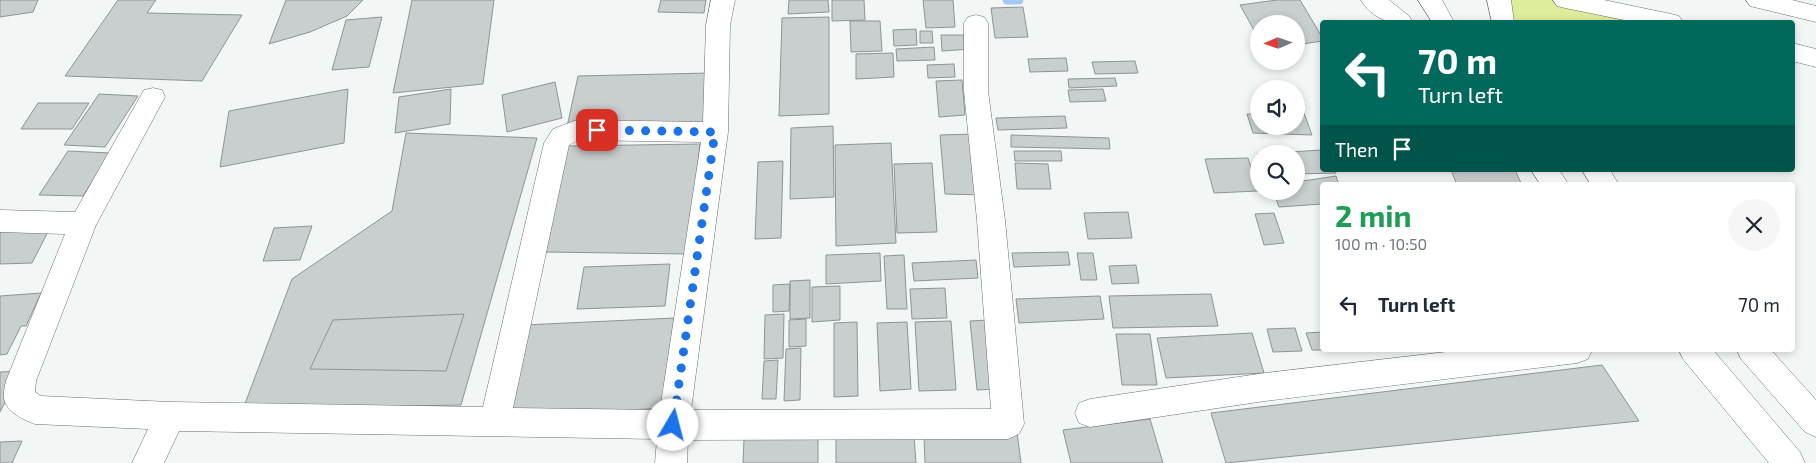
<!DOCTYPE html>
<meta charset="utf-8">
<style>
body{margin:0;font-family:"Exo 2",sans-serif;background:#f6f6f7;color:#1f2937;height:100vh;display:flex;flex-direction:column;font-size:19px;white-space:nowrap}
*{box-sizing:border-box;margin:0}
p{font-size:16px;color:#747a83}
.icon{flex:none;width:28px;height:28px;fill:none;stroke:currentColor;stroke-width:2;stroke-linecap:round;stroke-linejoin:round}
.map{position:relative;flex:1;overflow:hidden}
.panel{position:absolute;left:1320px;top:182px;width:475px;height:170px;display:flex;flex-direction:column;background:#fff;border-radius:5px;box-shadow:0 2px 8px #0003}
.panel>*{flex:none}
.banner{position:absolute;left:1320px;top:20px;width:475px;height:152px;border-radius:5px;box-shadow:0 2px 8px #0003;background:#00695c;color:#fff;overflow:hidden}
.needle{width:32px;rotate:268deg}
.tools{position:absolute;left:1250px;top:15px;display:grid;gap:10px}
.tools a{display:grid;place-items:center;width:55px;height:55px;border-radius:50%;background:#fff;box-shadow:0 2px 8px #0003;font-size:25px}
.pin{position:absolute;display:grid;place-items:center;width:42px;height:42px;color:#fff;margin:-21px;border-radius:10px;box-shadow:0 2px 8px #0006}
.me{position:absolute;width:55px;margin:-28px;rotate:8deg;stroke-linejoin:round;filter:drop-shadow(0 0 4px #0008)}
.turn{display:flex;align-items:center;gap:18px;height:105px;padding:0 15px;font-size:22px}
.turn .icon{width:65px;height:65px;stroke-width:2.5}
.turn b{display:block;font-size:35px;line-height:42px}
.then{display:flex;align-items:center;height:48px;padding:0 15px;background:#0003;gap:10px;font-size:19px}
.round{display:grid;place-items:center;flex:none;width:52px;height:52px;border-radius:26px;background:#f6f6f7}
.overview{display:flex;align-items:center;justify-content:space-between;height:85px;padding:0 15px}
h1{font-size:30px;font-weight:700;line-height:38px;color:#1e9e55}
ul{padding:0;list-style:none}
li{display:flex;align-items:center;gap:15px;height:75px;padding:0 15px}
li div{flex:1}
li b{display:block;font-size:19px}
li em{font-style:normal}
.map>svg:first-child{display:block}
.green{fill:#dcee9a}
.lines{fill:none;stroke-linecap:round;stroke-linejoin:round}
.stream{stroke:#a9c7f5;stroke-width:9}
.building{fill:#c9cecf;stroke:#8f9395}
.minor-casing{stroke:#6a6e6d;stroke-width:1}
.major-casing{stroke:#6a6e6d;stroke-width:1}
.minor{fill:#fff;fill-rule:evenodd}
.major{fill:#fff;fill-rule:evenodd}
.route{stroke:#1a73e8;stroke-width:9;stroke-dasharray:0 16.2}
</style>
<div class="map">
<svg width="1816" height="463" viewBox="0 0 1816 463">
<rect width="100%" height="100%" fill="#f2f7f6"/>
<!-- green -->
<path class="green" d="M1499,0H1565L1671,22H1503Z"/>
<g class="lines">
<!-- stream -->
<path class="stream" d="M1007,0H1019"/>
</g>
<!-- building -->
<path class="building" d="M0,0H38L33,12L0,17Z
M118,0H156L147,13L242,15L202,81L65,76Z
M286,0H363L347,16L310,32L269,44Z
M412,0H494L483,84L393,93Z
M661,0H706L704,13L658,12Z
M789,0H828L829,12L788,14Z
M832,0H864L865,20L832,21Z
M923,0H953L955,27L926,28Z
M1277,0H1300L1322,37V41L1296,45V24H1259V39L1240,5Z
M1023,7L1028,37L995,38L991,8Z
M382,17L369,67L332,70L346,20Z
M829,17V114L779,116L782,18Z
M850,21H880L882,51L851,52Z
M916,29L917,45L894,46L893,30Z
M920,31H932L933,43H920Z
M941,35H971L972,49L942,51Z
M934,47L935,60L897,61L896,49Z
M893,53L894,77L856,79V54Z
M1066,58L1068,71L1030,72L1028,59Z
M1135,61L1138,73L1095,74L1092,62Z
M954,64L955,77L928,78L927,65Z
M709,73L704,124L567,127L578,76Z
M1115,78L1117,86L1069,88L1068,79Z
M962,80L965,115L939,117L936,81Z
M555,82L562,118L507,132L502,95Z
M348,89L344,143L220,167L229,111Z
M451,89L450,124L395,133L399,97Z
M1103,89L1106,101L1070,102L1068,90Z
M99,94L138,96L105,147L64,145Z
M38,103H89L72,129H21Z
M1296,113H1304L1312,135L1253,133L1247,114H1259V126H1296Z
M1065,116L1067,128L998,130L996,118Z
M833,126L834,197L790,199L791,128Z
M406,133L537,138L461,405L243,409L292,279L392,211Z
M974,134L982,195L945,194L940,135Z
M1011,135L1109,138L1110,149L1011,147Z
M891,143L896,243L836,246L835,145Z
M700,144L688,254L545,252L568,146Z
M1322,150V170H1335L1336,173L1296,174V154H1259V157L1257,154Z
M68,151L110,153L83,196L39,195Z
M1014,151H1061L1062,161H1015Z
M1248,158L1258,191L1214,193L1205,159Z
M783,161L781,238L755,239L758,162Z
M932,163L937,232L897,233L894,164Z
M1015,163L1048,164L1051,189H1017Z
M1451,170H1515L1522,185H1457Z
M1336,176L1339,185H1322V204L1279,207L1273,191H1296V182Z
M1128,212L1132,238L1088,239L1084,213Z
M1274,213L1284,243L1264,245L1255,214Z
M51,226L32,263L0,264V228Z
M312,226L300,260L263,261L274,228Z
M1068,252L1070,265L1014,267L1012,253Z
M880,253L881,281L826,284V255Z
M1077,253H1093L1097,280H1081Z
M904,255L907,309H887L884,256Z
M976,260L978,278L914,281L912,263Z
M670,264L665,306L577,309L584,267Z
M1136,265L1139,283L1112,284L1109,266Z
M810,280V318L790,319V281Z
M790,284L789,311L773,312V285Z
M840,286V320L812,322V287Z
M945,288L947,318L912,319L910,289Z
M41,293L26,326H21L7,354L0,355V296Z
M1211,294L1218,326L1113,328L1109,296Z
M1100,296L1104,319L1019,323L1016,299Z
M464,314L446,371L310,369L333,320Z
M784,314L783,358L764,359L765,315Z
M674,318L666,408L508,416L524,325Z
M806,319V346L789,347V320Z
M988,320L996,389L977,390L970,321Z
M951,321L956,390L919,391L915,322Z
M857,322L858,396L834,397V323Z
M907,322L911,389L880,391L877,323Z
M1295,328L1302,351L1273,352L1267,329Z
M1322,332V350H1312L1306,333Z
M1252,333L1264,373L1166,378L1157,338Z
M1116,334H1150L1157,385H1122Z
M801,348L800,400L784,401L786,349Z
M778,360L776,399H762L764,361Z
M1602,365L1639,421L1226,463L1211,413Z
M21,371L0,412V372Z
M1150,419L1163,463H1071L1063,430Z
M1017,432L1021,463H925L924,437Z
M914,435L916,463H836V439Z
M818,436V463H743L744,439Z
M22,441L12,463H0V442Z"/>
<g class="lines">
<defs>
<path id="minor" d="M711,0H735L730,25L728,132L691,410L991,409L977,220L964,91V23L968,17L976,15L984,17L988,23V91L1005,220L1024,424L1019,434L1008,439L688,440L687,463H655L657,439L179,431L164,463H132L148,429L35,424C24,420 6,412 4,398C3,393 5,386 6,381L65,234L0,232V210L75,212L144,90L153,88L162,90L165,97L96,225L36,381L35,392L41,396L170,402L483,407L544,143L553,129L577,120L703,122L706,25ZM579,140L701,142L660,410L513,408L569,145Z
M1463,350H1592L1588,359L1577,363L1265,401L1090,427L1079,423L1075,413L1079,403L1090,399L1265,373Z"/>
<path id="major" d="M1361,0H1389L1409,16L1413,22C1391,25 1373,20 1361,0Z
M1418,0H1442L1454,22H1432Z
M1487,0H1511L1514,22H1492Z
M1553,0H1604L1671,14L1679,16L1683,22H1634L1565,8L1557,6Z
M1746,0H1792L1816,6V22L1750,6Z
M1792,43L1816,49V67L1792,61Z
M1531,170H1559L1569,185H1541Z
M1582,170H1610L1619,185H1591Z
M1679,350H1713L1800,452L1805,463H1769L1683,359Z
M1737,350H1771L1816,400V437L1805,432L1741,359Z"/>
</defs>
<!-- minor casing -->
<use href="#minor" class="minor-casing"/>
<!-- major casing -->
<use href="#major" class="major-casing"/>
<!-- minor -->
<use href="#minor" class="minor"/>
<!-- major -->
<use href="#major" class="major"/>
</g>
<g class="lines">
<!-- route -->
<path class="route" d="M597,130L715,132L673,425"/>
</g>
</svg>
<div class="tools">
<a><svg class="needle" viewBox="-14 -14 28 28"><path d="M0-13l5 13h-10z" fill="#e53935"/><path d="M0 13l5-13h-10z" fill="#747a83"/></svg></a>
<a><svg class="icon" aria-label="sound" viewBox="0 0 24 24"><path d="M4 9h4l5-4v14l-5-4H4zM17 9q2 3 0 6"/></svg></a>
<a><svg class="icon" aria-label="search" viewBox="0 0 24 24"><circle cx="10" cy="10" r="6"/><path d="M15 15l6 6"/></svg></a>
</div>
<div class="pin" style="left:597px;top:130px;background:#d93025"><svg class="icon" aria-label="arrive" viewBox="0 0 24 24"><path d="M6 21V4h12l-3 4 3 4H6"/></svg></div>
<svg class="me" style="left:673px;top:425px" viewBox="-20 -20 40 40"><circle r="19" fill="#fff"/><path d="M0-13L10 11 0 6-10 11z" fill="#1a73e8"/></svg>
<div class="banner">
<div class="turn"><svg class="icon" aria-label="left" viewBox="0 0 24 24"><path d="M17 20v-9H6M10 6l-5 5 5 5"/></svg><div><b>70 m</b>Turn left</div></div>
<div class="then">Then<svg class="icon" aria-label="arrive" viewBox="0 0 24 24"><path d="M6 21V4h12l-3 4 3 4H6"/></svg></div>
</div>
<section class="panel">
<div class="overview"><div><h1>2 min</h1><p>100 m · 10:50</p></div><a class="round"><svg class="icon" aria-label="close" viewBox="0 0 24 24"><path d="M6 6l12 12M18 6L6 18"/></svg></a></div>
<ul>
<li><svg class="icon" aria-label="left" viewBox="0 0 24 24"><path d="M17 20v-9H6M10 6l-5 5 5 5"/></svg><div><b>Turn left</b></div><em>70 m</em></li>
</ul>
</section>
</div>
